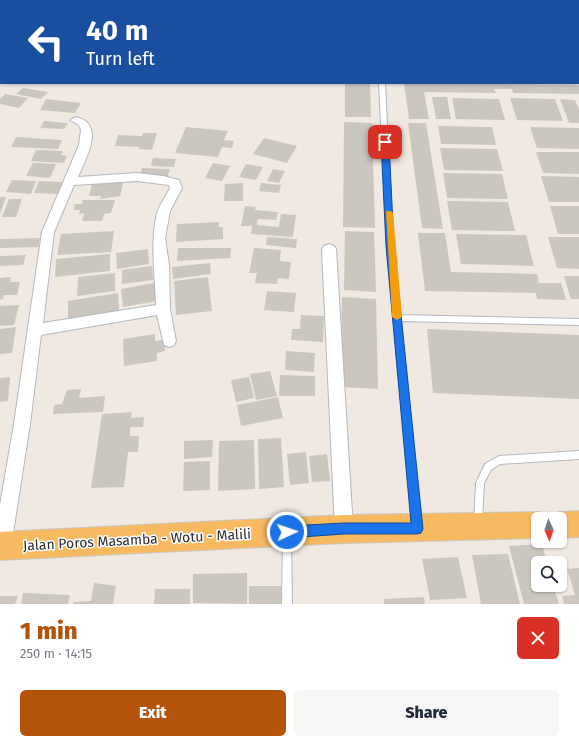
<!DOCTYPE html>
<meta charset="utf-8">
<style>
body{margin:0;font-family:"Fira Sans",sans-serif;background:#f6f6f7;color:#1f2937;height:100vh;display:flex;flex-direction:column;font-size:15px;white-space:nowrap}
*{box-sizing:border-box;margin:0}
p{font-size:13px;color:#747a83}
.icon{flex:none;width:22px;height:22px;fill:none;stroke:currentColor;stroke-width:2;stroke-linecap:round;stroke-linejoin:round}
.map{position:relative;height:604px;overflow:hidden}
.side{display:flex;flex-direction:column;background:#fff;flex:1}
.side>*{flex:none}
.hud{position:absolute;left:0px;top:0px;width:579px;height:84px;box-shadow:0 1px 3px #0004;background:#1a4fa0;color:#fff;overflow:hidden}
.needle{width:26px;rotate:177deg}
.tools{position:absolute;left:531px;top:512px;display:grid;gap:8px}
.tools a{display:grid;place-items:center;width:36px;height:36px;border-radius:6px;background:#fff;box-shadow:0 1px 3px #0004;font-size:20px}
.pin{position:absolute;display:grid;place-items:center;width:34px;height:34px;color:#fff;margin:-17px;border-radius:8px;box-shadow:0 2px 6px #0006}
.me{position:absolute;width:44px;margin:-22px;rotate:87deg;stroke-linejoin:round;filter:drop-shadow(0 0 3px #0008)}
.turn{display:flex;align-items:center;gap:14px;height:84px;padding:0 20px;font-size:18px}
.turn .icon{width:52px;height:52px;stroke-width:2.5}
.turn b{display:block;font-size:28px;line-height:34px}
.round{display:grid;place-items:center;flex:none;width:42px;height:42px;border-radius:6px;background:#f6f6f7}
.summary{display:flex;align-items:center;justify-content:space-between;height:68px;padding:0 20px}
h1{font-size:24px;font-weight:800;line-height:30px;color:#b45309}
.button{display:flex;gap:8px;margin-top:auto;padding:8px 20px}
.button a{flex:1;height:46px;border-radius:6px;background:#b45309;color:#fff;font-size:16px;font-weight:800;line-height:46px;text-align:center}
.button a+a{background:#f6f6f7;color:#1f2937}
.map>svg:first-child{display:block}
.building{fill:#cbc7bf}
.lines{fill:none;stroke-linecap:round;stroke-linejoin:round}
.service-casing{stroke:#b4b7c1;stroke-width:2}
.minor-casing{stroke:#b4b7c1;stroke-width:2}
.trunk-casing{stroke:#c9c9c9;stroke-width:2}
.service{fill:#fff;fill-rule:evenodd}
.minor{fill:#fff;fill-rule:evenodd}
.trunk{fill:#f8ba60;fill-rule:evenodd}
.route{fill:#1a73e8;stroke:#114b97}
.slow{fill:#f59e0b}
.labels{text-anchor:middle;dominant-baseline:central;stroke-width:3;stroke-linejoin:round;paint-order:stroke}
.near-street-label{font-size:14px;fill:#2e2e2e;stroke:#fff}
</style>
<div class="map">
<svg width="579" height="604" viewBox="0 0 579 604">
<rect width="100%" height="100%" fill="#efe9e1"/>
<!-- building -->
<path class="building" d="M345,83H370L371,117H345Z
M404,83L579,85V94L513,93L512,89H494L496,93L424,92L429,119H409Z
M23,88L48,92L41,99L16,94Z
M5,94L28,98L19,108L0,104V99Z
M432,97H447L451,119H436Z
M452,98L499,99L505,120L456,119Z
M510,98L555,99L563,121L517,120Z
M46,99L81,103L75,113L40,110Z
M560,99L575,100L579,109V123H569Z
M44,121L68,123L64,129L40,128Z
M344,122L372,123L375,228L343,227Z
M408,123H426L443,229L422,228Z
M438,126L492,127L496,145L441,144Z
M186,127L228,131L224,140L234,141L232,148L222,147L218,157L175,153Z
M530,127L579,128V149L537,148Z
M143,133H157L152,150L138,149L139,147L115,146L118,135L142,136Z
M16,137L62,140L58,149L11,147Z
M264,138L297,146L287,163L253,154Z
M440,148L497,149L503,171L444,170Z
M36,150L63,151L61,155L67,156L64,163L31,161Z
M536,152H579V174L543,173Z
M153,158L176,159L174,167L151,166Z
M33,163L56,164L50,178L26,176Z
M213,163L230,166L222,181L205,178Z
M246,164L263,167L256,180L239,177Z
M142,168L170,169L168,176L140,175Z
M273,169L285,171L279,183L267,181Z
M443,173L502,174L508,199L447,198Z
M541,176L579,177V202H549Z
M12,180L36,181L31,194L6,192Z
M39,181L63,182L58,194L34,193Z
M92,183H123L120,196L100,199L101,196H89Z
M243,183V201H224L225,184Z
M261,183L281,185L279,193L259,191Z
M0,197H6L0,214Z
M9,199H22L16,217H2Z
M83,200H115L111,213L104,214L102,221H82L84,213L79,214L80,210H74L75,204H82Z
M447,201L508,202L515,231L452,230Z
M245,206L256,207L255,210L278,212L276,220L258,219L257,225L279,227L281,214L296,215L293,237L251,234L252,226H241Z
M550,206H579V234H558Z
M219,222V227H223V239L176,242L177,224Z
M114,231L111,252L57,255L61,234Z
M345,231L374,232L376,292L344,290Z
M418,233H445L451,272L537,274L539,283H561L566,300L537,299L536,293L425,291Z
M456,234L526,235L534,266L461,264Z
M267,237L297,239L296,248L266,245Z
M548,237H579V269L557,268Z
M40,238L38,247L0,248V239Z
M178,248H231L230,258L177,261Z
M254,248L281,250L280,261L291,262L289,279L278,278L277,284L255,283L257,273H249Z
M148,249L149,264L117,269L116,253Z
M110,254V271L55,277L56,259Z
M26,255L23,265L0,266V256Z
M210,263L211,274L173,279L172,267Z
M152,266L153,280L122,284V270Z
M115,273V291L77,296L78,277Z
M564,276H579V299H571Z
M11,277L10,282H20L17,295H4L3,299L0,300V278Z
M208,277L212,311L176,315L174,281Z
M154,283L157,301L123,307L121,289Z
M267,291L296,293L294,312L264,310Z
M118,293L119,311L68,319V301Z
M342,297L376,299L378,389L341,387Z
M19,305L14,325L0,326V306Z
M301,315L324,316L323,342L291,340L292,329H300Z
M16,327L12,353L0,354V329Z
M427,329L579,335V399L433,393Z
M155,334V341L164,340L165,351L157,353V361L124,366L123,339Z
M286,351L315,353L314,372L285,370Z
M270,371L277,396L256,400L250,374Z
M280,375L315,376V396H279Z
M10,377L8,401L0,402V378Z
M249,377L254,398L236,402L231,380Z
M81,389L79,398L105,396L103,412L53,414L54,405L62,404L67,390Z
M278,397L283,418L241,426L237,405Z
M132,412L131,418L144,417L143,427H130V436H139L138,452H128L124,487L91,488L102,414Z
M281,438L284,487L259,489L258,439Z
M213,440L212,457L184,459V441Z
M254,440L255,489L218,491L219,441Z
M306,452L309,483L290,485L287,454Z
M327,454L330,481L312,482L309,456Z
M210,461V490L183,491L184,462Z
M542,544L547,563H538V585H553L559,604H524L509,546Z
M508,554L520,604H481L472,555Z
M458,557L467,598L430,600L422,559Z
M579,568V604H564L562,596L575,595L567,569Z
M247,573V604L193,603V574Z
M94,583L116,586L113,604H73V602L91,601Z
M249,586H281V604H249Z
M155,589H190V604H154Z
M23,593L70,595L68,604H21Z
M0,596H18L15,604H0Z
M424,597L425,604H384V599Z"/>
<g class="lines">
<defs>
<path id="service" d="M379,0H383V1H379Z
M577,1H579V5H578V1Z
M578,66H579V70H578Z
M379,83H385L393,246L400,315L579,319V325L401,321L420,522L419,525L416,526L413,525L412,522L387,246Z
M579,451V459L500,464L491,470L484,483L482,522L481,525L478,526L475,525L474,522L476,483L485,464L499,456Z
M287,532L290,533L291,536L292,604H282L283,536L284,533Z"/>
<path id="minor" d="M76,117C106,124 86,158 78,177L137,173L163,176L179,180L182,188L170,211L165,238L169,265L170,309L176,341L174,345L169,347L164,345L157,315L41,335L30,424L11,546L8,552L2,555L0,554V505L14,424L42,232L79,145L81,130L79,125L70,120ZM137,181L169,185L170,188C166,196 160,204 157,213C150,242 155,275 156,305L43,323L54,232L74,185Z
M329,244L334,246L336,249L353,529L350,535L344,538L338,535L335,529L322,249L324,246Z"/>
<path id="trunk" d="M579,511V537L560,538V519H538V538L344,543L0,560V532L344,515L538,512L548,516L549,518L550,516L560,512Z"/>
</defs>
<!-- service casing -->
<use href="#service" class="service-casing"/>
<!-- minor casing -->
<use href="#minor" class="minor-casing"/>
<!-- trunk casing -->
<use href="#trunk" class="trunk-casing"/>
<!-- service -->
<use href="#service" class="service"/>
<!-- minor -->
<use href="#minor" class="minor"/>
<!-- trunk -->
<use href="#trunk" class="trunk"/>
</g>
<!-- route -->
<path class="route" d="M385,140L389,142L394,246L423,529L421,533L417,534H344L287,538L283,536L281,532L283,528L287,526L344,523H411L386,246L381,142Z"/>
<!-- slow -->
<path class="slow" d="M386,211H391L393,213L402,317L397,320L392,317Z"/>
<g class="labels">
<!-- near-street labels -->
<g class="near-street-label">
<text transform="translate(137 540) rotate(-3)">Jalan Poros Masamba - Wotu - Malili</text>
</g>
</g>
</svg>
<div class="tools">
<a><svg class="needle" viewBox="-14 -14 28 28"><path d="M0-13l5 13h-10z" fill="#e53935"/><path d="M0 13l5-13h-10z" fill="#747a83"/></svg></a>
<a><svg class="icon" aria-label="search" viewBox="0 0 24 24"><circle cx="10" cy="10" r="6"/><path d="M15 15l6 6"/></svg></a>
</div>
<div class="pin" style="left:385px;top:142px;background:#d93025"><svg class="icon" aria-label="arrive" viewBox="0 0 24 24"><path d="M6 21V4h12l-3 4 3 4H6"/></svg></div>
<svg class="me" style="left:287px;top:532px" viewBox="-20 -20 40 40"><circle r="17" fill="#1a73e8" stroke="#fff" stroke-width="3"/><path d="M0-11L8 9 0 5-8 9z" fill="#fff"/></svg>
<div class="hud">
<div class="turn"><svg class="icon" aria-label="left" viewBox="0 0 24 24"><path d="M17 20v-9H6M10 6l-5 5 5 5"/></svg><div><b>40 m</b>Turn left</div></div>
</div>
</div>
<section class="side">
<div class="summary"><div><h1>1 min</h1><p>250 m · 14:15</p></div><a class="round" style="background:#d93025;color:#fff"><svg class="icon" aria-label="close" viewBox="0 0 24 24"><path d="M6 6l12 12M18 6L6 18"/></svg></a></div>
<div class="button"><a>Exit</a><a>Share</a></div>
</section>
